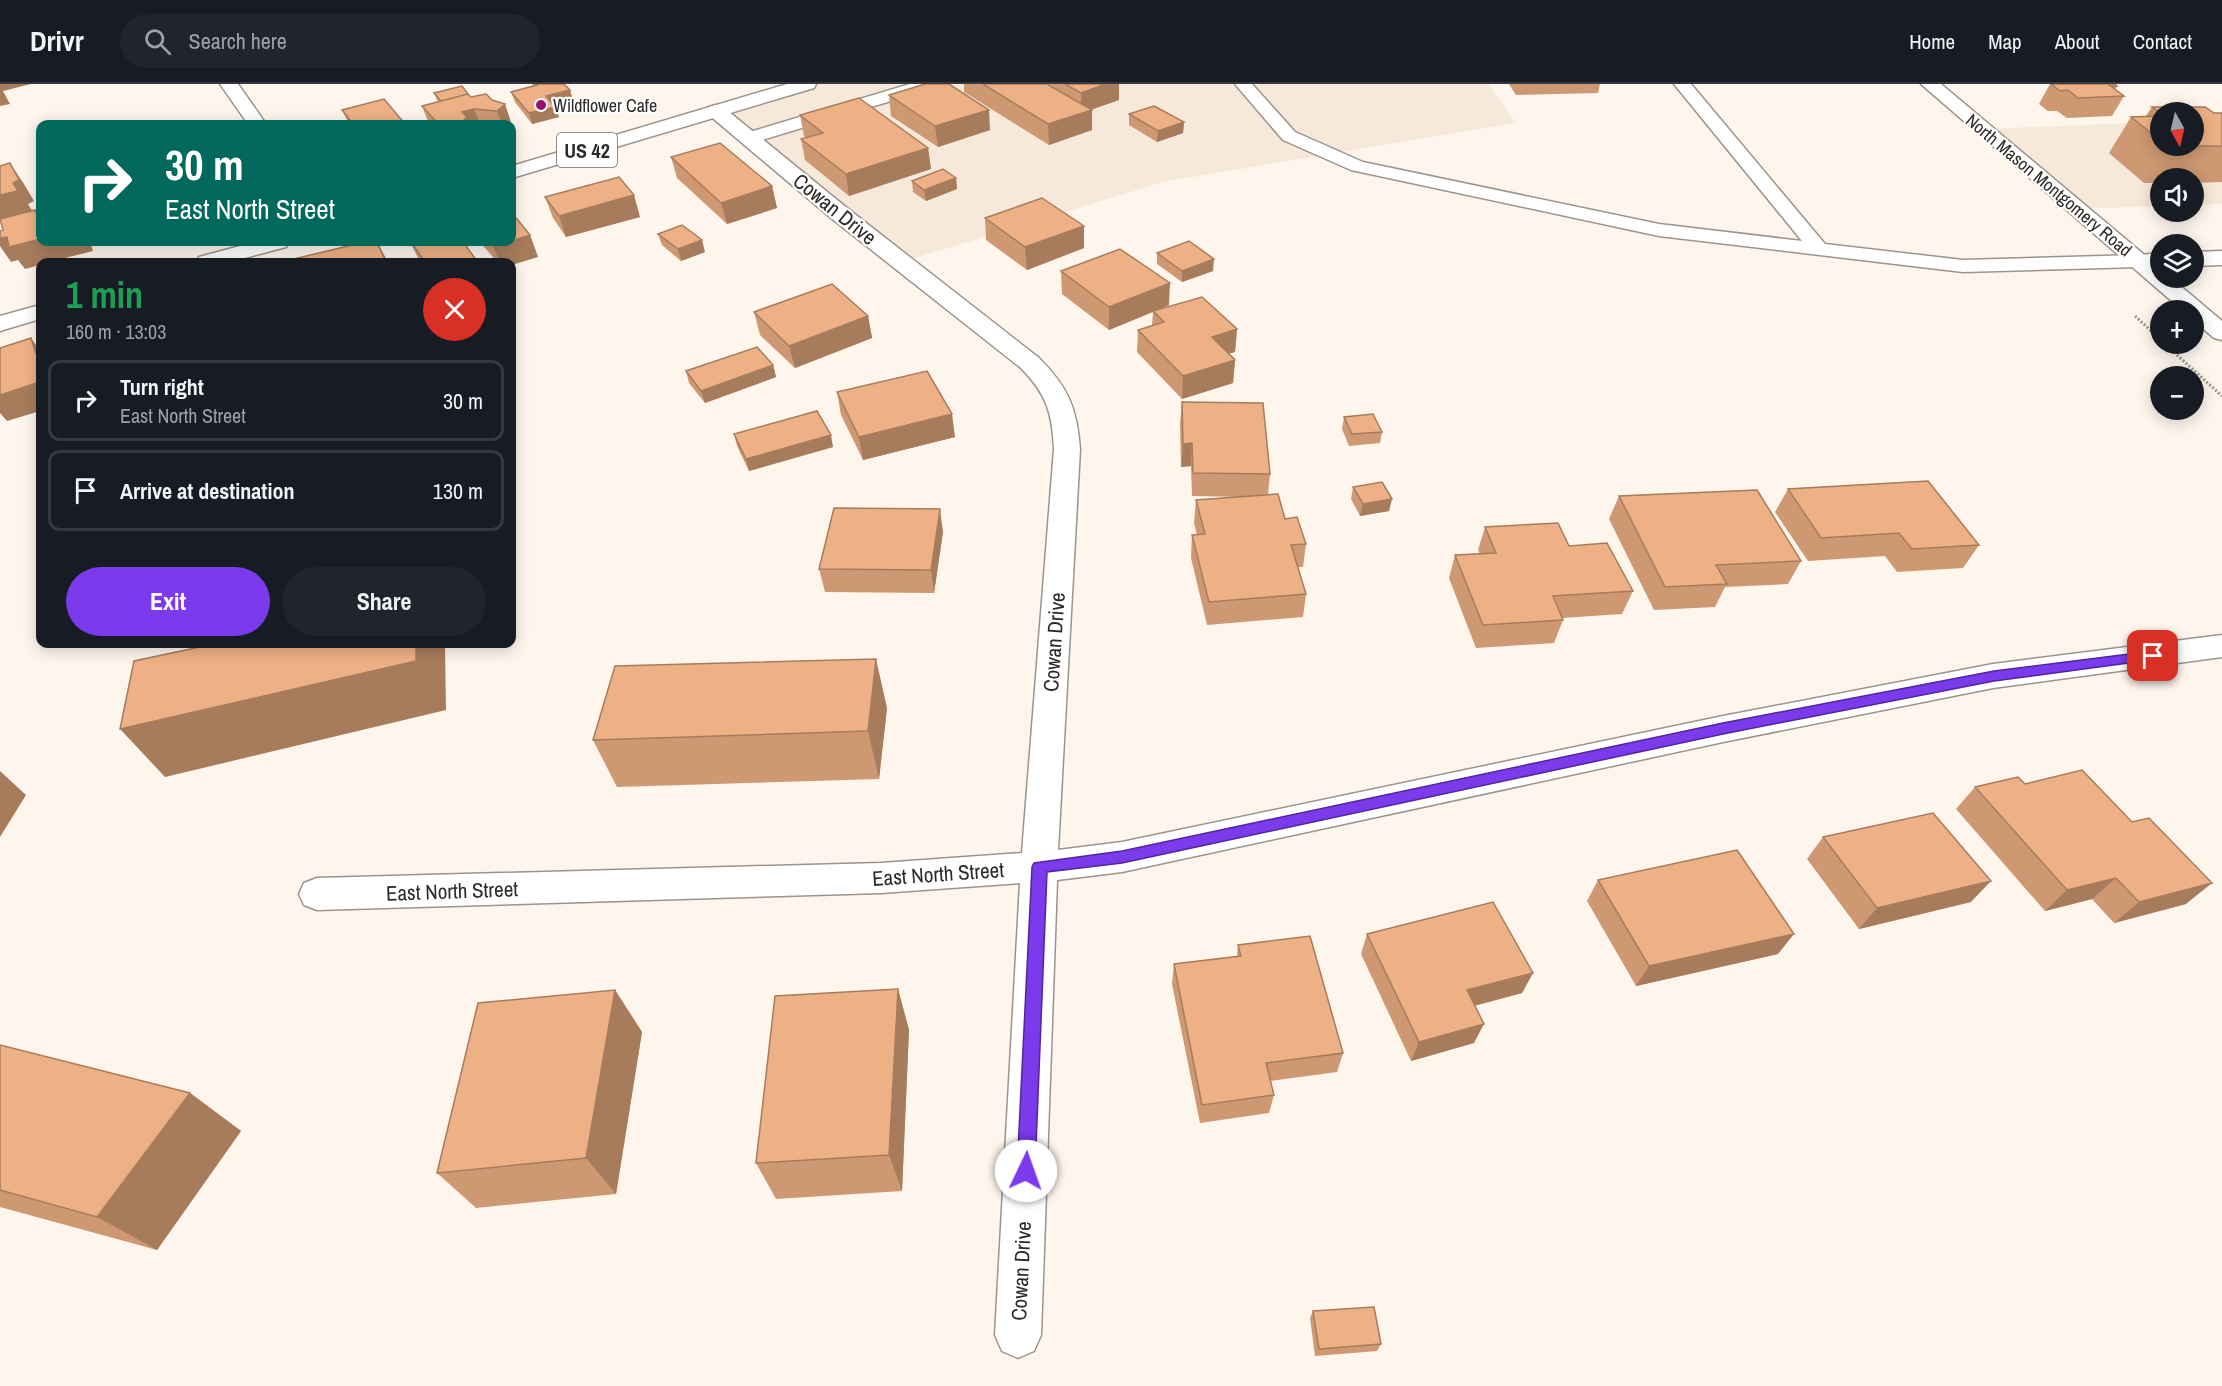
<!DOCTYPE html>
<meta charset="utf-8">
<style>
body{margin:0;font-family:"Archivo Narrow",sans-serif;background:#20242c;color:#f1f3f6;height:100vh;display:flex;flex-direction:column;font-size:22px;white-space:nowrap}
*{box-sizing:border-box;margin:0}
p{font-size:20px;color:#9ea1a6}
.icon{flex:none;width:33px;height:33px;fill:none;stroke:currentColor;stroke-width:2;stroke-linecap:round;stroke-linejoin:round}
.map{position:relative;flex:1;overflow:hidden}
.details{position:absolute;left:36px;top:174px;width:480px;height:390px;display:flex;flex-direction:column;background:#171b24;border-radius:12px;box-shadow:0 3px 15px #0003}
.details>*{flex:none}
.top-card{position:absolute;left:36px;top:36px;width:480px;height:126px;border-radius:12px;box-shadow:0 3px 15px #0003;background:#00695c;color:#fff;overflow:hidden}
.needle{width:39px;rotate:172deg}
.controls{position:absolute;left:2150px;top:18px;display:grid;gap:12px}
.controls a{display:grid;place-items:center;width:54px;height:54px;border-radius:50%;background:#171b24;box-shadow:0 3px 15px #0003;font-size:30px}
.pin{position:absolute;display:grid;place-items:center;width:51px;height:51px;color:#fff;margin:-26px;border-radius:12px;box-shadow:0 3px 9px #0006}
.me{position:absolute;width:66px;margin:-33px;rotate:3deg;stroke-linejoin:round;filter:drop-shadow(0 0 4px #0008)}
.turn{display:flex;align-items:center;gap:21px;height:126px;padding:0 30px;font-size:27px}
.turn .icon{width:78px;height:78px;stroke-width:2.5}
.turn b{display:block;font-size:42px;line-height:51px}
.round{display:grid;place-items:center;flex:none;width:63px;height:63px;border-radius:32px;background:#20242c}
.headline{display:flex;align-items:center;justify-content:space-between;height:102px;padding:0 30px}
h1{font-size:36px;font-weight:800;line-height:45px;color:#1e9e55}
.action{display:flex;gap:12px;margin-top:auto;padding:12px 30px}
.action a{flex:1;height:69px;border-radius:36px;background:#7c3aed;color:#fff;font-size:24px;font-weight:800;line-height:69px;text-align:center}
.action a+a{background:#20242c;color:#f1f3f6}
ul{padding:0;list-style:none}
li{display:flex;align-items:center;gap:18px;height:81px;margin:0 12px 9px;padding:0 18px;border:3px solid #363941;border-radius:12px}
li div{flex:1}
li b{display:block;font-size:22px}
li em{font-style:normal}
header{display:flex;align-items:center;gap:36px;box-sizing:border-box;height:84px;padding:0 30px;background:#171b24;border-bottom:2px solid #363941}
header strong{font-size:28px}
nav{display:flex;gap:33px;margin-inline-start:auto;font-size:21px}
.search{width:420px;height:54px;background:#20242c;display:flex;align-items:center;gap:15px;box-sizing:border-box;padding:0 21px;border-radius:33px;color:#9ea1a6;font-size:22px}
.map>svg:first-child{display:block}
.built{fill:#f7e9da}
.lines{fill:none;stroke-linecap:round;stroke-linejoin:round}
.service-casing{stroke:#9c948c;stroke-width:3}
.minor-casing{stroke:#9c948c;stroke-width:3}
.secondary-casing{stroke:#9c948c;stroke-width:3}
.primary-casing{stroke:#9c948c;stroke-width:3}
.path{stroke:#9a938e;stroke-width:3;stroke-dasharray:2 2;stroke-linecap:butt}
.service{fill:#fff;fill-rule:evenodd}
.minor{fill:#fff;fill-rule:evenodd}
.secondary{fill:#fff;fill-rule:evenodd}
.primary{fill:#fff;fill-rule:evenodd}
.wall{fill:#cd9872;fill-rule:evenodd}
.shaded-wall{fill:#a77c5d}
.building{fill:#eeb185;stroke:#a77c5d;stroke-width:1.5}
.route{fill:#7c3aed;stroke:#51269a;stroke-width:1.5}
.poi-dot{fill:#95126a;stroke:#fff;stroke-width:2}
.labels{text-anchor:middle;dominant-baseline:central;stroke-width:4.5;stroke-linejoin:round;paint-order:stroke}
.far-poi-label{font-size:18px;fill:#2d2a27;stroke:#fff;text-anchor:start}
.far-street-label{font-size:18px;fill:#2d2a27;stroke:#fff}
.shield{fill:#fff;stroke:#6c6a68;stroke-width:1.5}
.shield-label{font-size:20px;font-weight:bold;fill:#2d2a27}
.street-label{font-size:21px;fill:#2d2a27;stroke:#fff}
</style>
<header>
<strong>Drivr</strong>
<div class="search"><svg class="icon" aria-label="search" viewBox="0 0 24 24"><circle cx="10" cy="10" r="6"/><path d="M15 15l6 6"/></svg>Search here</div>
<nav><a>Home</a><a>Map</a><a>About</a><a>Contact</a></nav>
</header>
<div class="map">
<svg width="2222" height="1302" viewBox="0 0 2222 1302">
<rect width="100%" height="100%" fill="#fef5ed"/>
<!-- built -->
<path class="built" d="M807,0H1489L1516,39L1163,98L902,178L716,27Z
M2222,36V120L2193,121V94H2160V122L2077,125L1983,45L2160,38V62H2193Z"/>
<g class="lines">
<defs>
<path id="service" d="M910,0H936L934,4L755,58H743L740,54L743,50Z
M1235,0H1252L1295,48L1363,78L1659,140L1802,157L1674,0H1691L1825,160L1963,176L2138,171L2145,173L2148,177L2145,181L2138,183L1963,188L1659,152L1351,86L1283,56Z"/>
<path id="minor" d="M220,0H238L266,40H248Z
M716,21L723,23L847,124L1039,274C1068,303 1077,324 1080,365L1058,766L1122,758L1723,632L1993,580L2222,551V573L1993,604L1723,658L1122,788L1057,796L1041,1251L1034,1267L1018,1274L1002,1267L995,1251L1020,799L881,809L317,826L304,821L299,810L304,799L317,794L881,779L1022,769L1054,365C1052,328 1047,311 1021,284L831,134L709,31L706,27L709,23Z
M2222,167V181L2193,182V168Z
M2160,169V183L2130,182L2127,177L2130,172Z"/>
<path id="secondary" d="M1921,0H1941L2160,184V194H2171L2222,237V256L2214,254L2193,236V226H2182Z"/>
<path id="primary" d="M787,0H816L814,4L512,94V82Z
M255,158H289L286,163L230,178H196L199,173Z
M40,221V235L0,247V232Z"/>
</defs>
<!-- service casing -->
<use href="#service" class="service-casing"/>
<!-- minor casing -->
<use href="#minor" class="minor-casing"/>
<!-- secondary casing -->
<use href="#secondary" class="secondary-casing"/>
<!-- primary casing -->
<use href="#primary" class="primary-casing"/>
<!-- path -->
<path class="path" d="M2135,232L2160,255
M2165,260L2222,312"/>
<!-- service -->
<use href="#service" class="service"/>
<!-- minor -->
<use href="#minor" class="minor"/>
<!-- secondary -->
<use href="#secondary" class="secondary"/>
<!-- primary -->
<use href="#primary" class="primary"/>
</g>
<!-- wall -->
<path class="wall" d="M532,0H564L570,6L573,17L554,21L559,33L532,40L515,18L511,8L533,2Z
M964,0H1119V16L1091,26L1092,46L1049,61L964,8Z
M1509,0H1600L1598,9L1516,11Z
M2050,0H2115L2117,2L2115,5L2124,12L2112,32L2067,34L2057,27H2048L2039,20Z
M434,9L471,13L486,10L512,41L429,40L422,22L438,18Z
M889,11L990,46L938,63L891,32Z
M2152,23L2214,29H2222V98L2193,99V94H2160V99H2144L2109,69L2131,33L2146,32ZM2160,28L2193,62H2160Z
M342,26L405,40H349Z
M1129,30L1184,38L1183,49L1157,58L1129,41Z
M800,31L928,64L931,85L849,112L805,76L801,55L806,54L804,52Z
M671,73L772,102L777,124L727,140L677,94Z
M956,94L957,105L926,117L913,108L912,97Z
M545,113L640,133L566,153L553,134Z
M985,134L1084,142V164L1027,186L986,156Z
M658,150L705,168L681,177L662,161Z
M530,151L538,173L512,178H497L480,158H512Z
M410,158H463L477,178H420Z
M1157,169L1213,187L1182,198L1157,180Z
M1061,187L1169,221L1159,225L1237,245L1235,268L1229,269L1235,276L1233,299L1182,315L1137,268L1138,246L1152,241L1153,228L1109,246L1062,210Z
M754,228L868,232L872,254L795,284L760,251Z
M773,281L776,293L705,319L689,299L686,287Z
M837,308L955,353L863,376L841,331Z
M1182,318L1270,390L1268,411L1285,435L1306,460L1303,483H1298L1306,510L1303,533L1207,541L1191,474L1192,451H1197L1194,439L1196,416L1243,413L1192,412L1191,382L1181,383L1180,340Z
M1344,333L1382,348L1380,359L1349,362L1342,345Z
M734,350L833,363L749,387L737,362Z
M1353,403L1389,427L1360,432L1351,415Z
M1788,405L1979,461L1963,484L1897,488L1885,472L1808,477L1775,428Z
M1619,412L1801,477L1788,500L1725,503L1715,523L1654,526L1609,435Z
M1485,443L1569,462L1633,507L1622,530L1562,534L1563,536L1554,559L1476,564L1449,494L1455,471L1480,470L1478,466Z
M943,448L934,509L825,508L819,485Z
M887,624L879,695L617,703L593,656Z
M2025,700L2132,738L2186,820L2114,839L2092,815L2045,827L1956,725L1975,703Z
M1823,753L1971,818L1859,845L1807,775Z
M1598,796L1778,870L1636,902L1587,817Z
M1367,850L1533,889L1522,909L1474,922V959L1411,977L1361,870Z
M1238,861L1343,969L1337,988L1270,997L1274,1011L1269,1029L1200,1039L1172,900L1174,880L1237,872Z
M898,905L909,946L902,1107L776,1115L756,1079Z
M615,906L642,948L616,1110L476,1124L437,1089Z
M0,961L190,1009L241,1047L157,1166L0,1123Z
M1313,1227L1381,1260L1377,1267L1315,1272L1310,1234Z"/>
<!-- shaded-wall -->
<path class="shaded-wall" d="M0,0H31L3,7L10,20L0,22Z
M1106,0H1119V16L1081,29V9Z
M570,6L573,17L549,22L546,12Z
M505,20L512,41V42V40H502L497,27Z
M555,23L559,33L532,40L529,29Z
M474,25L480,40H455L462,28Z
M989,26L990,46L938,63L935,42Z
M1092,26V46L1049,61L1048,40Z
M1184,38L1183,49L1157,58L1158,47Z
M928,64L931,85L849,112L846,90Z
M10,79L24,100L34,117L28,120L33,128L0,136V111L13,99Z
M956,94L957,105L926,117L924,106Z
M772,102L777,124L727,140L721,119Z
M634,111L640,133L566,153L559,132Z
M1084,142V164L1027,186L1025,163Z
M530,151L538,173L512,181V178H500L493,162Z
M7,153L40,155V158H90L93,167L49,178H40V181L25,185L18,176L11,178L0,162V154Z
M702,156L705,168L681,177L678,165Z
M377,158L388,178H386Z
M1214,175L1213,187L1182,198V187Z
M1170,199L1169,221L1109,246V223Z
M868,232L872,254L795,284L789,262Z
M1237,245L1235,268L1210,275L1212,253Z
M31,254L40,267V281Z
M1235,276L1233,299L1182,315L1183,292Z
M773,281L776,293L705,319L701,307Z
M40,298V327L7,337L0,329V311Z
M952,330L955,353L863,376L859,353Z
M831,351L833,363L749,387L746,375Z
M1192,359L1191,382L1181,383L1183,360Z
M1392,415L1389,427L1360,432L1363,420Z
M940,425L943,448L934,509L931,486Z
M416,560H443L445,564L446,626L165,693L120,645Z
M876,575L887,624L879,695L868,647Z
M0,687L26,711L0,753Z
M2116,794L2092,815L2045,827L2067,806Z
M1991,797L1971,818L1859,845L1877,824Z
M2212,799L2186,820L2114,839L2139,818Z
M1794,850L1778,870L1636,902L1649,882Z
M1533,889L1522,909L1458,926L1467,906Z
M898,905L909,946L902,1107L889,1071Z
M615,906L642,948L616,1110L586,1074Z
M1484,940L1474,959L1411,977L1419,958Z
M190,1009L241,1047L157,1166L97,1133Z"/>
<!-- building -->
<path class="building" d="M536,0H564L570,6L546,12L555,23L529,29L511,8L537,1Z
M925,0H949L989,26L935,42L889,11Z
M983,0H1047L1092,26L1048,40Z
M1065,0H1106L1081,9Z
M2051,0H2108L2124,12L2078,14L2068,6L2060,7Z
M2108,0H2115L2117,2H2110Z
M462,2L468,10L441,17L434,9Z
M468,10L471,13L486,10L492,16L505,20L497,27L474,25L462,28L467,33L463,37L454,40H438L422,22Z
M859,14L928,64L846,90L801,55L823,49L800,31Z
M384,15L405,40H353L342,26Z
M1154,22L1184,38L1158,47L1129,30Z
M2152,23H2205L2214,29H2222V62H2167H2193V28L2160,29Z
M2160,32V56L2131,33Z
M720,59L772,102L721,119L671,73Z
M10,79L19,96L13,99L18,107L0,111V82Z
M943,85L956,94L924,106L912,97Z
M619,93L634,111L559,132L545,113Z
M1042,114L1084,142L1025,163L985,134Z
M35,126L39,136L40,135V155L9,163L7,153L0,154V147L3,146L0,135Z
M512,129L530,151L512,157Z
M682,141L702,156L678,165L658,150Z
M1189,157L1214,175L1182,187L1157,169Z
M365,158H377L386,178H285V177Z
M411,158H463L477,177L473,178H425Z
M489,158H509L493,162Z
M1120,165L1170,199L1109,223L1061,187Z
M832,200L868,232L789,262L754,228Z
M1202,213L1237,245L1212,253L1235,276L1183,292L1138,246L1164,238L1153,227Z
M31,254L40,281V298L0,311V264Z
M757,263L773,281L701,307L686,287Z
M927,287L952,330L859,353L837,308Z
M1182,318L1263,319L1270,390L1193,389L1192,359L1183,360Z
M817,327L831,351L746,375L734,350Z
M1373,330L1382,348L1352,350L1344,333Z
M1928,397L1979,461L1912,465L1899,449L1821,454L1788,405Z
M1382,398L1392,415L1363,420L1353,403Z
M1757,406L1801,477L1716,481L1727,500L1665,503L1619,412Z
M1278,410L1285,435L1297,433L1306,460L1291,461L1306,510L1209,518L1192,451L1205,450L1196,416Z
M834,424L940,425L931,486L819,485Z
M1558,439L1569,462L1607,459L1633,507L1553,512L1563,536L1483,541L1455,471L1496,469L1485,443Z
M214,560H416V577L120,645L134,577Z
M876,575L868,647L593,656L615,582Z
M2082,686L2132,738L2149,734L2212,799L2139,818L2116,794L2067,806L1975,703L2018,693L2025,700Z
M1933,729L1991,797L1877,824L1823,753Z
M1737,766L1794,850L1649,882L1598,796Z
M1493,818L1533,889L1467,906L1484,940L1419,958L1367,850Z
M1310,852L1343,969L1266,979L1274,1011L1202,1021L1174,880L1241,872L1238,861Z
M898,905L889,1071L756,1079L775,912Z
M615,906L586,1074L437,1089L478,919Z
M0,961L190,1009L97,1133L0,1106Z
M1374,1223L1381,1260L1319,1265L1313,1227Z"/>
<!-- route -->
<path class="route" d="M2153,567L2160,572L2158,575L1994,597L1723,650L1122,779L1047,788L1035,1087L1032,1093L1026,1096L1019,1093L1017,1087L1032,783L1034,779L1122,767L1723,639L1994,587Z"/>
<!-- markers -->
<circle class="poi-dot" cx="541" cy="21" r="6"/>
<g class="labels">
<!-- far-poi labels -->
<g class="far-poi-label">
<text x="553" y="21">Wildflower Cafe</text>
</g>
<!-- far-street labels -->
<g class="far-street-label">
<text transform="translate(2049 101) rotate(40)">North Mason Montgomery Road</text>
</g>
<!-- shield labels -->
<rect class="shield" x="557" y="49" width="60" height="34" rx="4.5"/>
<g class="shield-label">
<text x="587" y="66">US 42</text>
</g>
<!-- street labels -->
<g class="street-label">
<text transform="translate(835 125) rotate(39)">Cowan Drive</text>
<text transform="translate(1054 558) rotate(-86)">Cowan Drive</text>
<text transform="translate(938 790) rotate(-4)">East North Street</text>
<text transform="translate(452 807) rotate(-2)">East North Street</text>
<text transform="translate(1021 1187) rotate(-87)">Cowan Drive</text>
</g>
</g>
</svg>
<div class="controls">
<a><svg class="needle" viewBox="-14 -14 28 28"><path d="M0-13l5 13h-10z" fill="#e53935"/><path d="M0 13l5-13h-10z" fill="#9ea1a6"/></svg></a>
<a><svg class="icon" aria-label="sound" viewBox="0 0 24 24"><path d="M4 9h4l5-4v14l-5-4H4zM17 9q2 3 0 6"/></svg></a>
<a><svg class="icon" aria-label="layers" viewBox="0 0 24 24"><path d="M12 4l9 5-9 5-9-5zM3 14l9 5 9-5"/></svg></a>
<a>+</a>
<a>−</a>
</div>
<div class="pin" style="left:2153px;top:572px;background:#d93025"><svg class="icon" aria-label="arrive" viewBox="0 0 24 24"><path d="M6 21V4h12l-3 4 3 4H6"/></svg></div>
<svg class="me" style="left:1026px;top:1087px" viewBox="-20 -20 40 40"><circle r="19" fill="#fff"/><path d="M0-13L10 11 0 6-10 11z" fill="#7c3aed"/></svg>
<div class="top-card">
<div class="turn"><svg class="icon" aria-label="right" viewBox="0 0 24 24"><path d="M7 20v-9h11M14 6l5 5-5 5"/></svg><div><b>30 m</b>East North Street</div></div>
</div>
<section class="details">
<div class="headline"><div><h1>1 min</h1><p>160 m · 13:03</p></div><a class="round" style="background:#d93025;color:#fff"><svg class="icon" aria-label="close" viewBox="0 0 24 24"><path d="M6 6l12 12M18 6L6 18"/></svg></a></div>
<ul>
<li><svg class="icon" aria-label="right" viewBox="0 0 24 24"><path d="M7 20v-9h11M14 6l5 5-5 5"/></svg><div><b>Turn right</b><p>East North Street</p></div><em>30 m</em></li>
<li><svg class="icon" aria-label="arrive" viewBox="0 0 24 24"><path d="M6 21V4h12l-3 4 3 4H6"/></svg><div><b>Arrive at destination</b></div><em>130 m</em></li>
</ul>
<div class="action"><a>Exit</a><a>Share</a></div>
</section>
</div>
